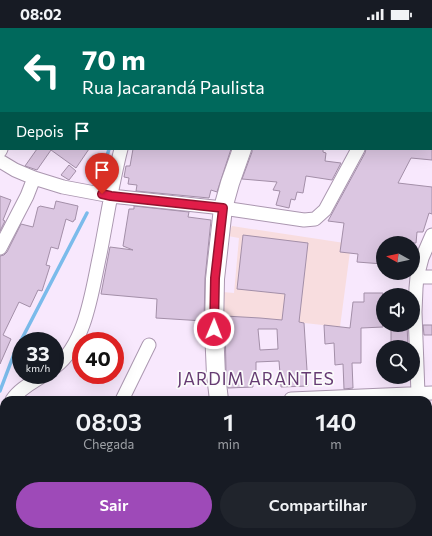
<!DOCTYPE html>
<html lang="pt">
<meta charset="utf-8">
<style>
body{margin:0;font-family:Commissioner,sans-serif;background:#20242c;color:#f1f3f6;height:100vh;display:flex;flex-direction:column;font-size:15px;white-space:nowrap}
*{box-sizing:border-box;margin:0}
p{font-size:13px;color:#9ea1a6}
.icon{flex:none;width:22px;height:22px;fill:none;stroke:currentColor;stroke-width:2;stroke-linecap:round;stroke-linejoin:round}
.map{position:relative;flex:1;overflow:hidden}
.side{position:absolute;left:0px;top:368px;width:432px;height:140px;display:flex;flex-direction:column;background:#171b24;border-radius:12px 12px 0 0;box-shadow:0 4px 16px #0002}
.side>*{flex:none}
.top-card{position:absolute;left:0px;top:0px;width:432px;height:122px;box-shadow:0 4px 16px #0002;background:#00695c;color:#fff;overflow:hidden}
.needle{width:26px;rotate:278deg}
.controls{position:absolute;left:376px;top:208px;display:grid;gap:8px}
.controls a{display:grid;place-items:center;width:44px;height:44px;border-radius:50%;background:#171b24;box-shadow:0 4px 16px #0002;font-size:20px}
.speed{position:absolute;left:12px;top:304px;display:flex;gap:8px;font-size:20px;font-weight:700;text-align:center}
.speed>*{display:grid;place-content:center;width:52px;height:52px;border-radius:50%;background:#171b24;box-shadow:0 4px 16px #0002;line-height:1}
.speed small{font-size:10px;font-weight:400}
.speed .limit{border:6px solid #d22;background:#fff;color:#111}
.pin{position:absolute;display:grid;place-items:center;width:34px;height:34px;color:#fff;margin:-41px -17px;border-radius:50% 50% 50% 0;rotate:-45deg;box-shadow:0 0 4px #0007}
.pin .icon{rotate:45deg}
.me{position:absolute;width:44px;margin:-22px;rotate:1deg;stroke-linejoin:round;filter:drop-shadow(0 0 3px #0008)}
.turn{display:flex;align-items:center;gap:14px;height:84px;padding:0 16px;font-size:18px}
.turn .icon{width:52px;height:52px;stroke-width:2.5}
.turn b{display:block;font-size:28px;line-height:34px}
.then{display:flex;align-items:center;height:38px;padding:0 16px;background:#0003;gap:8px;font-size:15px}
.eta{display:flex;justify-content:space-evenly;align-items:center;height:68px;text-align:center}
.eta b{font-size:24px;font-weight:600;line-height:28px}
.primary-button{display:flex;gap:8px;margin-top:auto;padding:8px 16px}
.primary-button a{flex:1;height:46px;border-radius:24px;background:#9e4ab8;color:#fff;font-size:16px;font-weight:600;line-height:46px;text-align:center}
.primary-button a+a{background:#20242c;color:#f1f3f6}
.status{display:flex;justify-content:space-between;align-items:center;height:28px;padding:0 20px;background:#171b24;direction:ltr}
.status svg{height:11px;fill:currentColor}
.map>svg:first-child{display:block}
.education{fill:#f8dddf}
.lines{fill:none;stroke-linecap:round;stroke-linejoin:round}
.stream{stroke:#7bbbeb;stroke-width:3.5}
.building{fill:#dbc6e1;stroke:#a38fa8;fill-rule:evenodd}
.street-casing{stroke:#ab97b0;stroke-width:15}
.secondary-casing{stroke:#ab97b0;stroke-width:20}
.street{stroke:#fff;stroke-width:13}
.secondary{stroke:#fff;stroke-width:18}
.route-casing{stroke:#92132f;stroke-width:10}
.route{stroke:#e11d48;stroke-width:7}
.labels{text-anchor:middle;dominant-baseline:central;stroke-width:3.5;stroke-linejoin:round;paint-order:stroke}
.quarter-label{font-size:17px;letter-spacing:1px;fill:#653b72;stroke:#fbfbfb}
</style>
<div class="status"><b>08:02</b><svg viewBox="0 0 49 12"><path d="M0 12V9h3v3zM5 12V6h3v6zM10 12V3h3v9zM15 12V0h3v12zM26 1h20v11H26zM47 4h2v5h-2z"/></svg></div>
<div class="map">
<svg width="432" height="508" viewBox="0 0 432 508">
<rect width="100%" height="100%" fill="#f8e8fd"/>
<!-- education -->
<path class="education" d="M232,198L351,216L340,299L260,290L221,288L223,264L234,265L239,210L228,208L230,202Z"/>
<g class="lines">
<!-- stream -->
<path class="stream" d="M166,1L167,0
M98,160L109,121
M0,363L14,326L87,185"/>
</g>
<!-- building -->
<path class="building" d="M37,121H89L76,140L51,122L37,142L25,138Z
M133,121H231L217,164L211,162L209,170L136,163L137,157L128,156L129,150L124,149L126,138H130Z
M252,121H323V124L326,125L325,133L341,135L332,152L306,148L303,165L297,164L295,172L291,171L289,180L276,177L280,163L273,162L277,154L242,151L252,124Z
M366,121H432V132L411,130L398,155L432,159V186L429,185L423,204H417L416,215H383V236L357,234L358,226L340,224L344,195L328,193L365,125Z
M69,137L76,143L69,152L61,147Z
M0,168L11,172L3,192L5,193L0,203Z
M56,173L78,178L75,192H74L73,194L66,191L58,221L51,219L46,237L50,238L42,263L38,262L30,279L19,274L3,307L11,311L0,336V228L4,227L7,224L21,196L33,199L38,179H39L40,178L54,181Z
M134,178L189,184L188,189L211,192L205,250L204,293L156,290L157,271L101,266L110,219L133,222L123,218L129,181H134Z
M243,207L308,215L299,294L304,295L308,358L281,359L279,333L256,334V349L252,350L253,359L228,360L226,346L225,288L260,290L282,292L285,266L237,261ZM258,301H277L278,321L260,322Z
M364,265H383V299L361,300V335H352L353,360L344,361L343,336L335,337L334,315L325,316L324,297L350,300L353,274H364Z
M391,297H407L408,319H391Z
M423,297H432V307H424Z"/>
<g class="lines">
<defs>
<path id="street" d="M89,1V0
M431,29H432
M0,123L1,121
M0,133L15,142L34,150L63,159L111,168L223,180L304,192L315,191L325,182L358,121
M0,220L27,168L34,150
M417,249H432
M55,339C86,316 92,262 100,226C107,191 112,156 121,121
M418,366L415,284L416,260L417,249L422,230L432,207
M291,371L432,365
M12,372C19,361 33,354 44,347
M122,372L149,317
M0,393L4,385
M0,407L4,410
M428,473H432
M0,477L4,474
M72,508L80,504"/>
<path id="secondary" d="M299,1L300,0
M219,372L216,347L214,301L215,251L223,180L230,155L242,121
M231,504V508"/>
</defs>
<!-- street casing -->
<use href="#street" class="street-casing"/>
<!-- secondary casing -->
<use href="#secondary" class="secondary-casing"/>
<!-- street -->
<use href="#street" class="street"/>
<!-- secondary -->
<use href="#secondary" class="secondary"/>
</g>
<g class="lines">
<defs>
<path id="route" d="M102,166L111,168L223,180L215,250L214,301"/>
</defs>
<!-- route casing -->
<use href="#route" class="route-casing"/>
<!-- route -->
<use href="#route" class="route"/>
</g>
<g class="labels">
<!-- quarter labels -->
<g class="quarter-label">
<text x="256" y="350">JARDIM ARANTES</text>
</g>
</g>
</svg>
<div class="controls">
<a><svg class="needle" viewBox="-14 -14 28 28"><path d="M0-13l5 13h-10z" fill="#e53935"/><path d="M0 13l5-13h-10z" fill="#9ea1a6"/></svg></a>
<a><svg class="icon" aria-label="sound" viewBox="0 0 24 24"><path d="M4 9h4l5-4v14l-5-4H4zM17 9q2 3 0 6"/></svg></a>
<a><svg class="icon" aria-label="search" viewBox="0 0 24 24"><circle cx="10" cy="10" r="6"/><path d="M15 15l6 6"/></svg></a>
</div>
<div class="speed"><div>33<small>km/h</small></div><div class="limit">40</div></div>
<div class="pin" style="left:102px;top:166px;background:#d93025"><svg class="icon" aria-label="arrive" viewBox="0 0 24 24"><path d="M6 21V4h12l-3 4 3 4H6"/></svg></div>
<svg class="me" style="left:214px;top:301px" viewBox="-20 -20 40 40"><circle r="17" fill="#e11d48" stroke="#fff" stroke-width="3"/><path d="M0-11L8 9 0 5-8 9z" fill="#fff"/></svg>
<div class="top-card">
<div class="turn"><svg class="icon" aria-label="left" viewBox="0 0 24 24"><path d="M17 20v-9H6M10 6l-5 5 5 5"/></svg><div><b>70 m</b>Rua Jacarandá Paulista</div></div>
<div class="then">Depois<svg class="icon" aria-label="arrive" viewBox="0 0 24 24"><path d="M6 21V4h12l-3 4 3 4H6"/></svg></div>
</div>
<section class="side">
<div class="eta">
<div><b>08:03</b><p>Chegada</p></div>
<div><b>1</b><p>min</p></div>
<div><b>140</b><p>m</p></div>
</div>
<div class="primary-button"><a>Sair</a><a>Compartilhar</a></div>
</section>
</div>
